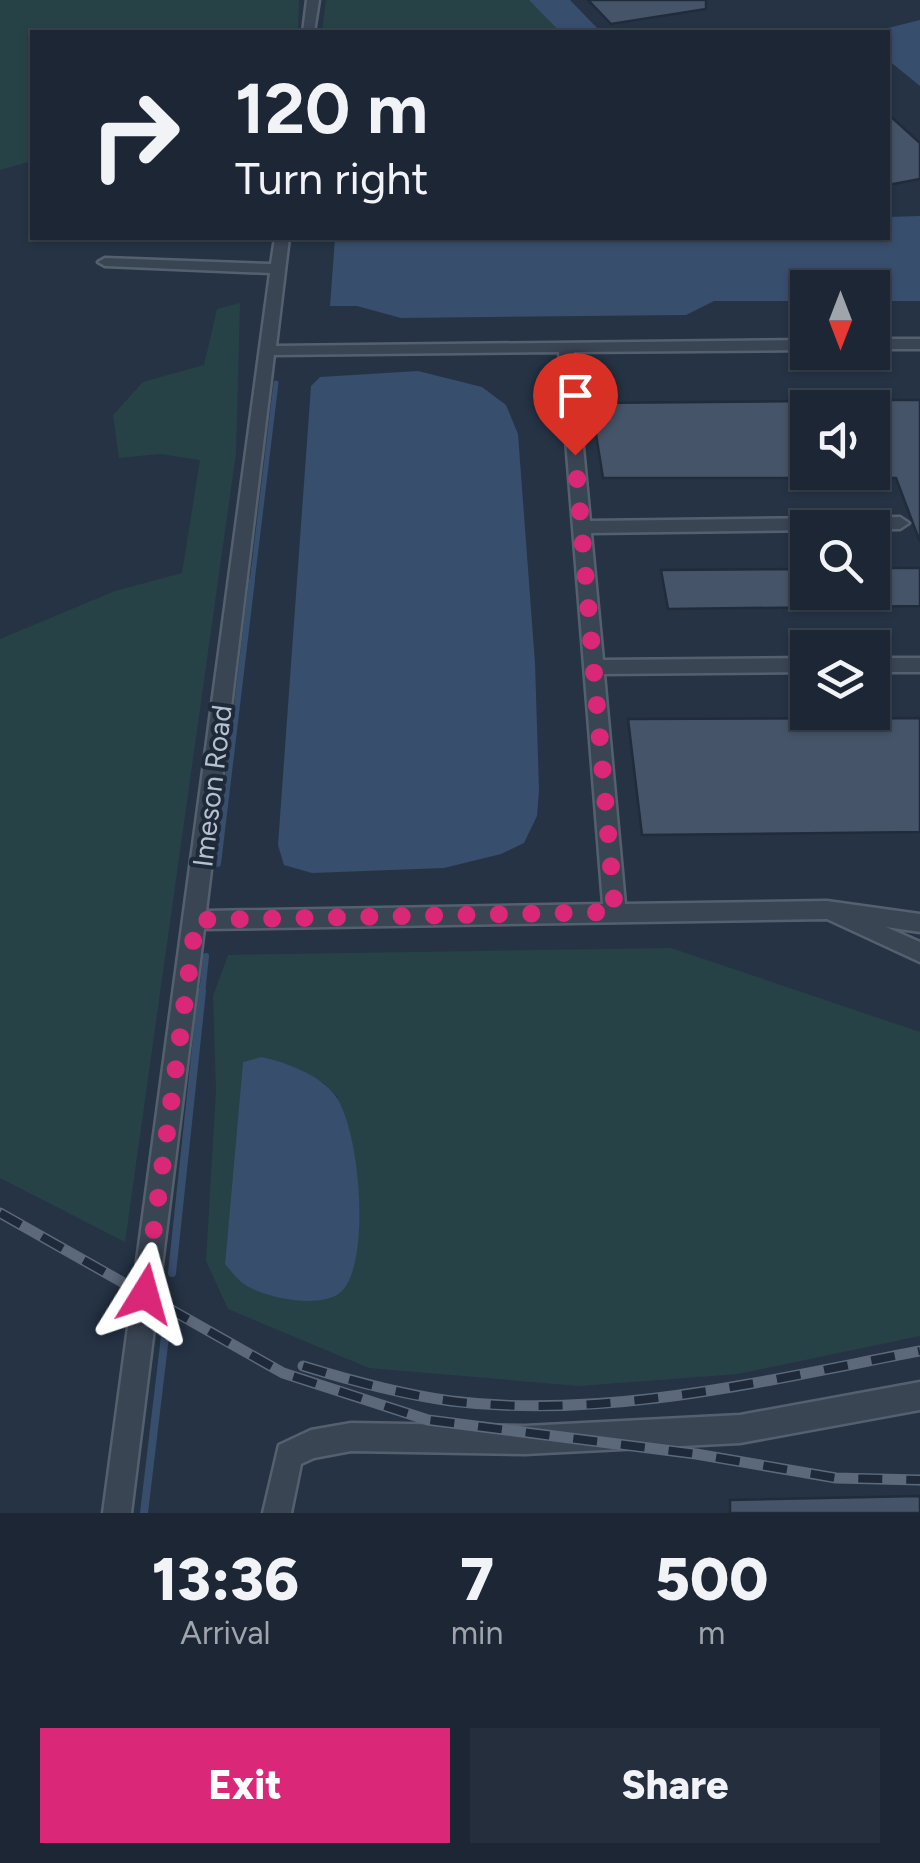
<!DOCTYPE html>
<style>
body{margin:0;font-family:Figtree,sans-serif;background:#252e3c;color:#f1f3f6;height:100vh;display:flex;flex-direction:column;font-size:38px;white-space:nowrap}
*{box-sizing:border-box;margin:0}
p{font-size:32px;color:#a0a5ac}
.icon{flex:none;width:55px;height:55px;fill:none;stroke:currentColor;stroke-width:2;stroke-linecap:round;stroke-linejoin:round}
.map{position:relative;height:1513px;overflow:hidden}
.drawer{display:flex;flex-direction:column;background:#1c2634;flex:1}
.drawer>*{flex:none}
.hud{position:absolute;left:30px;top:30px;width:860px;height:210px;border-radius:0px;box-shadow:0 2px 8px #0004,0 0 0 2px #3a434f;background:#1c2634;color:#f1f3f6;overflow:hidden}
.needle{width:65px;rotate:180deg}
.controls{position:absolute;left:790px;top:270px;display:grid;gap:20px}
.controls a{display:grid;place-items:center;width:100px;height:100px;border-radius:0px;background:#1c2634;box-shadow:0 2px 8px #0004,0 0 0 2px #3a434f;font-size:50px}
.pin{position:absolute;display:grid;place-items:center;width:85px;height:85px;color:#fff;margin:-102px -42px;border-radius:50% 50% 50% 0;rotate:-45deg;box-shadow:0 0 10px #0007}
.pin .icon{rotate:45deg}
.me{position:absolute;width:110px;margin:-55px;rotate:8deg;stroke-linejoin:round;filter:drop-shadow(0 0 8px #0008)}
.turn{display:flex;align-items:center;gap:35px;height:210px;padding:0 40px;font-size:45px}
.turn .icon{width:130px;height:130px;stroke-width:2.5}
.turn b{display:block;font-size:70px;line-height:85px}
.eta{display:flex;justify-content:space-evenly;align-items:center;height:170px;text-align:center}
.eta b{font-size:60px;font-weight:800;line-height:70px}
.button{display:flex;gap:20px;margin-top:auto;padding:20px 40px}
.button a{flex:1;height:115px;border-radius:0px;background:#db2777;color:#fff;font-size:40px;font-weight:800;line-height:115px;text-align:center}
.button a+a{background:#252e3c;color:#f1f3f6}
.map>svg:first-child{display:block}
.green{fill:#274246;fill-rule:evenodd}
.water{fill:#384e6d}
.lines{fill:none;stroke-linecap:round;stroke-linejoin:round}
.stream-far2{stroke:#384e6d;stroke-width:5}
.stream-far1{stroke:#384e6d;stroke-width:6}
.stream{stroke:#384e6d;stroke-width:8}
.building{fill:#465469;stroke:#202c3c;stroke-width:2.5}
.minor-casing{stroke:#55606f;stroke-width:5}
.minor{fill:#3a4554;fill-rule:evenodd}
.rail-casing{stroke:#5c697b;stroke-width:11}
.rail{stroke:#1e2a3a;stroke-width:8;stroke-dasharray:24;stroke-linecap:butt}
.route{stroke:#db2777;stroke-width:18;stroke-dasharray:0 32.4}
.labels{text-anchor:middle;dominant-baseline:central;stroke-width:8;stroke-linejoin:round;paint-order:stroke}
.street-label{font-size:28px;fill:#b7c0ce;stroke:#1e2a3a}
</style>
<div class="map">
<svg width="920" height="1513" viewBox="0 0 920 1513">
<rect width="100%" height="100%" fill="#253345"/>
<!-- green -->
<path class="green" d="M0,0H299L298,32H32V161L0,170Z
M326,0H529L560,32H322Z
M240,303L236,453L125,1242L0,1178V639L115,591L182,573L200,460L160,454L119,458L113,415L143,382L204,365L217,309Z
M671,948L920,1032V1336L738,1374L579,1386L369,1368L228,1309L206,1261L216,1090L213,996L228,955ZM261,1057L324,1083L338,1097L225,1264L243,1062Z"/>
<!-- water -->
<path class="water" d="M529,0H570L601,32H560Z
M920,20V86L888,60V32H872Z
M920,216V301H873L872,288H808L807,301H714L686,315L401,318L357,306H330L335,238H888V217Z
M418,371L482,387L506,405L518,434L535,663L539,790L537,816L524,843L501,854L444,868L312,873L284,865L278,845L311,386L320,377Z
M261,1057C285,1062 318,1074 334,1094C360,1125 372,1263 341,1292C321,1310 259,1298 240,1281C235,1276 230,1270 225,1264L243,1062Z"/>
<g class="lines">
<!-- stream-far2 -->
<path class="stream-far2" d="M252,582L276,383"/>
<!-- stream-far1 -->
<path class="stream-far1" d="M218,864L252,580
M202,994L206,956"/>
<!-- stream -->
<path class="stream" d="M172,1273L202,991
M144,1513L166,1328"/>
</g>
<!-- building -->
<path class="building" d="M588,0H706V9L611,24Z
M888,114L920,143V179L888,185Z
M872,400H920V542L896,478H872Z
M808,401V478H603L591,403Z
M872,568H920V606L668,609L661,570L808,569V592H872Z
M920,718V832L642,835L628,719Z
M920,1496V1513H730V1500Z"/>
<g class="lines">
<defs>
<path id="minor" d="M307,0H319L314,32H303Z
M275,238H289L276,346L808,340V350L574,352L590,521L900,517L909,523L900,529L591,533L603,660L808,658V672L604,674L625,904L827,901L920,914V932L886,927L920,942V962L827,919L204,929L131,1513H103L270,273L105,266L98,262L105,258L271,264ZM559,352L603,904L206,911L274,355Z
M872,339H920V349H872Z
M872,658H920V672H872Z
M920,1382V1410L740,1443L525,1454L351,1451L314,1458L301,1464L291,1513H263L279,1445L311,1430L351,1423L525,1426L740,1415Z"/>
</defs>
<!-- minor casing -->
<use href="#minor" class="minor-casing"/>
<!-- minor -->
<use href="#minor" class="minor"/>
<defs>
<path id="rail" d="M0,1213L283,1373L428,1420L696,1454L836,1478L920,1480
M303,1366C352,1381 400,1394 451,1401C607,1420 768,1380 920,1351"/>
</defs>
<!-- rail casing -->
<use href="#rail" class="rail-casing"/>
<!-- rail -->
<use href="#rail" class="rail"/>
</g>
<g class="lines">
<!-- route -->
<path class="route" d="M145,1294L196,920L615,912L575,455"/>
</g>
<g class="labels">
<!-- street labels -->
<g class="street-label">
<text transform="translate(212 786) rotate(-83)">Imeson Road</text>
</g>
</g>
</svg>
<div class="controls">
<a><svg class="needle" viewBox="-14 -14 28 28"><path d="M0-13l5 13h-10z" fill="#e53935"/><path d="M0 13l5-13h-10z" fill="#a0a5ac"/></svg></a>
<a><svg class="icon" aria-label="sound" viewBox="0 0 24 24"><path d="M4 9h4l5-4v14l-5-4H4zM17 9q2 3 0 6"/></svg></a>
<a><svg class="icon" aria-label="search" viewBox="0 0 24 24"><circle cx="10" cy="10" r="6"/><path d="M15 15l6 6"/></svg></a>
<a><svg class="icon" aria-label="layers" viewBox="0 0 24 24"><path d="M12 4l9 5-9 5-9-5zM3 14l9 5 9-5"/></svg></a>
</div>
<div class="pin" style="left:575px;top:455px;background:#d93025"><svg class="icon" aria-label="arrive" viewBox="0 0 24 24"><path d="M6 21V4h12l-3 4 3 4H6"/></svg></div>
<svg class="me" style="left:145px;top:1294px" viewBox="-20 -20 40 40"><path d="M0-17L14 15 0 8-14 15z" fill="#db2777" stroke="#fff" stroke-width="4"/></svg>
<div class="hud">
<div class="turn"><svg class="icon" aria-label="right" viewBox="0 0 24 24"><path d="M7 20v-9h11M14 6l5 5-5 5"/></svg><div><b>120 m</b>Turn right</div></div>
</div>
</div>
<section class="drawer">
<div class="eta">
<div><b>13:36</b><p>Arrival</p></div>
<div><b>7</b><p>min</p></div>
<div><b>500</b><p>m</p></div>
</div>
<div class="button"><a>Exit</a><a>Share</a></div>
</section>
